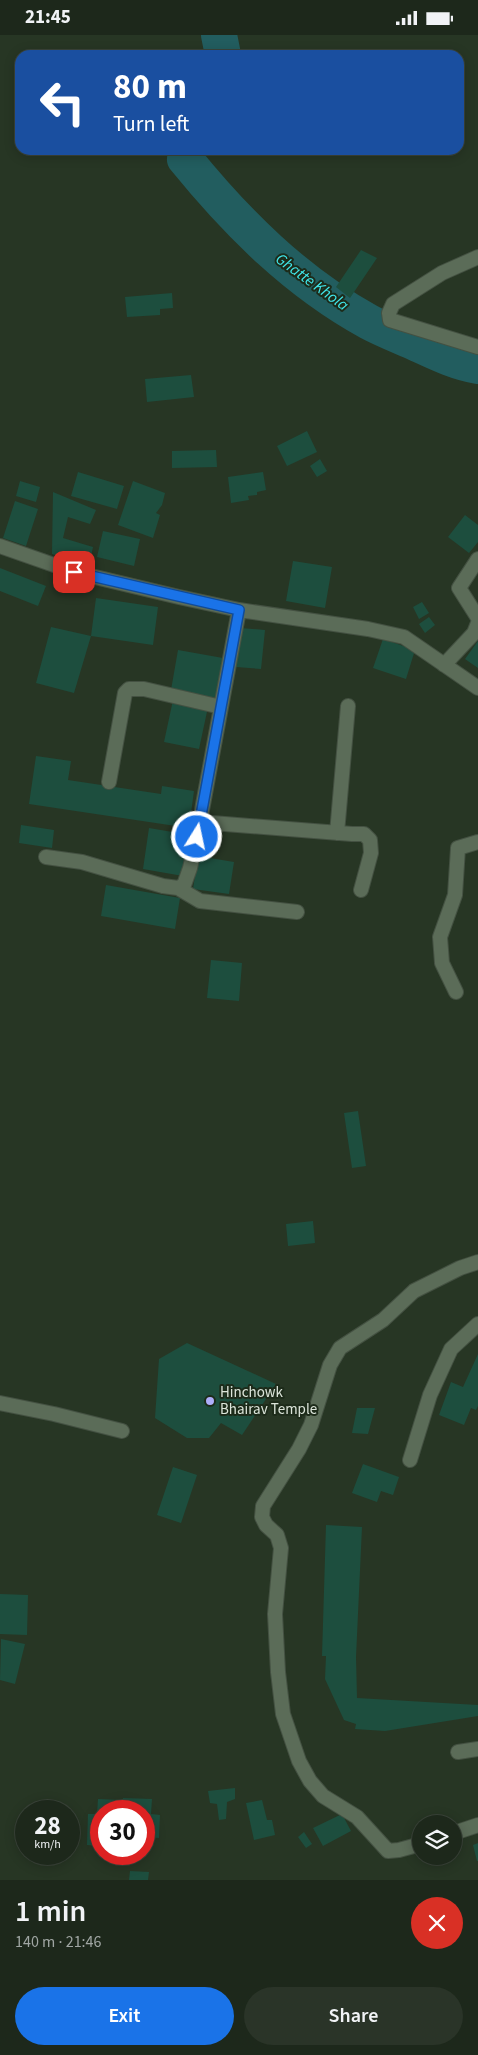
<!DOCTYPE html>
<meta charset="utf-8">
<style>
body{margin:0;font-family:"Source Sans 3",sans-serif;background:#2a3428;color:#f1f3f6;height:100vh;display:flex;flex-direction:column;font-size:19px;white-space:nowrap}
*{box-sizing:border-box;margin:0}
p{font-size:16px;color:#a0a6a3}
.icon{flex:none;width:28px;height:28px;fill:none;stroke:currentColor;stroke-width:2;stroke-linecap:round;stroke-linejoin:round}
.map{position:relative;height:1845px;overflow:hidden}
.panel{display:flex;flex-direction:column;background:#1d281b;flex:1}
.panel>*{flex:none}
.banner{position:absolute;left:15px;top:15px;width:449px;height:105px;border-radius:15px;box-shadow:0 2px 12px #0003,0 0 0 1px #3b443a;background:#1a4fa0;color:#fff;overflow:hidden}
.buttons{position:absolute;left:412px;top:1780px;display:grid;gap:10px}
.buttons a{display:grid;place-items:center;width:50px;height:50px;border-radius:50%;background:#1d281b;box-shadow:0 2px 12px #0003,0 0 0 1px #3b443a;font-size:25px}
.speed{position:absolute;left:15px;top:1765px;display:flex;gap:10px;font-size:25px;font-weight:700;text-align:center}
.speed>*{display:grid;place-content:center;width:65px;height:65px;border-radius:50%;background:#1d281b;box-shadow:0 2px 12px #0003,0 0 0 1px #3b443a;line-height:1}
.speed small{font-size:12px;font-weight:400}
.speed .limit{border:8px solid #d22;background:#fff;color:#111}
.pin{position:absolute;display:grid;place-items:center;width:42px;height:42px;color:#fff;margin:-21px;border-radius:10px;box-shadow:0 2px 8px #0006}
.me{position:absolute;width:55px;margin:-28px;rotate:10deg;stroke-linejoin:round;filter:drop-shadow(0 0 4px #0008)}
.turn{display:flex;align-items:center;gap:18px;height:105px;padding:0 15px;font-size:22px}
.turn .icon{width:65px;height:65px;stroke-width:2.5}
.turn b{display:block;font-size:35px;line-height:42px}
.round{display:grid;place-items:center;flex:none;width:52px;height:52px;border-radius:26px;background:#2a3428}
.summary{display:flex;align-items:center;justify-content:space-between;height:85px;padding:0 15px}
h1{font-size:30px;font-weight:600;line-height:38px}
.action{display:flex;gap:10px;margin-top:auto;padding:10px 15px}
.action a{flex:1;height:58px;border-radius:30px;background:#1a73e8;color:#fff;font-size:20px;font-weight:600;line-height:58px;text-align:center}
.action a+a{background:#2a3428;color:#f1f3f6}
.status{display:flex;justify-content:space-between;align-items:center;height:35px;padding:0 25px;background:#1d281b;direction:ltr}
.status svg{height:14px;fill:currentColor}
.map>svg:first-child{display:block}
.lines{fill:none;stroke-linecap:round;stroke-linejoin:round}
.river{stroke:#225d5f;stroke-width:36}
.building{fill:#1d4e3e}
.minor-casing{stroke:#445142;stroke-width:16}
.minor{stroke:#5b6c58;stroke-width:14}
.route-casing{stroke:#114b97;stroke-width:12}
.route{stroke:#1a73e8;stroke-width:9}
.poi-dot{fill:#aeaefa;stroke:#1d2b1a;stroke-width:2}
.labels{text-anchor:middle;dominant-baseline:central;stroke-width:4;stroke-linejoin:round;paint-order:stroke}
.poi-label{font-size:15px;fill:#dce5da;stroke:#1d2b1a;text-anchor:start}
.water-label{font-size:16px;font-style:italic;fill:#40e7eb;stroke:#1d2b1a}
</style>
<div class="status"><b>21:45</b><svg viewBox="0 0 49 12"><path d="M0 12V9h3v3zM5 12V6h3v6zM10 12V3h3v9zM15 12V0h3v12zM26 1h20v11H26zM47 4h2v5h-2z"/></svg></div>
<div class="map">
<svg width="478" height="1845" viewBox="0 0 478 1845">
<rect width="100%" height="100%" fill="#273624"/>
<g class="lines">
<!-- river -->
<path class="river" d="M219,0L223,20
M188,115L185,124C237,188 296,247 369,287C382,294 397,300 411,306C433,316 454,327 478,331"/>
</g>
<!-- building -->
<path class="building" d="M361,215L377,223L350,263L336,252Z
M172,258L173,273L160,274V280L127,282L125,262Z
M191,340L194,362L147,367L145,344Z
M307,396L317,417L287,431L277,411Z
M216,415L217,432L172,433V416Z
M320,424L327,436L317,442L310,431Z
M78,437L124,451L117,474L71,461Z
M263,437L266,455L257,457V460L248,461L249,465L231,468L228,442Z
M20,446L40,452L36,467L16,461Z
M133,446L165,458L162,470L156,478L160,480L153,503L118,490Z
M53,457L96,475L90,489L68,482L63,503L93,512L89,531L52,519Z
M15,466L38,474L26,511L3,503Z
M465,480L478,490V507L469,518L448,502Z
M103,496L140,504L134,531L97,522Z
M293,526L332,532L325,573L286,566Z
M0,533L46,551L38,571L0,556Z
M96,563L158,572L153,610L91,601Z
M422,567L429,578L419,584L413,572Z
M429,582L435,590L425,598L419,589Z
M51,592L91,601L74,658L36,648Z
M240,593L265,595L261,634L236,632Z
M383,604L415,615L406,644L373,633Z
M478,606V633L465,624Z
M178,615L223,623L216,663L171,655Z
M173,665L208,672L199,714L164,707Z
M36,721L71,726L68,745L161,759L162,751L194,756L189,793L29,769Z
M21,790L54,795L52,813L19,808Z
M149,793L190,800L183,841L143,834Z
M198,821L234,827L229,859L193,854Z
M106,850L180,863L175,894L101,881Z
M211,925L242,928L239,966L207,963Z
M358,1076L366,1131L352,1133L344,1078Z
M313,1186L315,1208L288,1211L286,1189Z
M187,1308L276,1349L242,1400L221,1388L209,1403H187L155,1383L159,1324Z
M478,1319V1371L476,1375L471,1373L464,1390L439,1380L451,1347L463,1352Z
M357,1373H375L368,1399L352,1398Z
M363,1429L399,1442L393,1460L381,1456L377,1467L352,1458Z
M173,1432L197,1440L181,1488L157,1480Z
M326,1490L362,1492L356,1622L357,1663L478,1670V1681L385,1696L355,1694L356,1689L344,1685L325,1644L326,1621H322Z
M0,1559L28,1560L27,1600L0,1599Z
M1,1604L25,1609L15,1649L0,1645Z
M235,1753V1764L227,1767L226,1784L219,1785L217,1769L210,1768L208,1756Z
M123,1763L152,1764L151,1779L160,1780L159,1803L144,1802V1776H101V1811L87,1810L88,1779H97L98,1764L123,1765Z
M262,1765L267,1785H272L275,1800L254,1805L246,1768Z
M342,1779L351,1796L323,1811L313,1793Z
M304,1797L312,1809L306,1813L298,1802Z
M478,1808V1826H477L473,1810Z
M126,1819H144V1823H126Z
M130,1836L149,1837L148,1845H129Z"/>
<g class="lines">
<defs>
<path id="minor" d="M478,222L442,238L393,269L389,278L390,285L478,312
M0,511L74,537L179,562L239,575L368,594L404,602L478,653
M478,524L459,553L478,583
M444,630L474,598L478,588
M109,747L125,658L129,654H144L221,672
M200,787L352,799H364L370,805L371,818L361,855
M337,798L348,671
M46,822L82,827L163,851L178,853L184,850L190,833L197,802L239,575
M178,853L200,866L297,877
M456,957L442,928L440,902L455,860L458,813L478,807
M0,1368L54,1379L122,1396
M410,1425L430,1360L451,1314L478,1289
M458,1717L478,1714
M454,1798L478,1790
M421,1809L399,1815L388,1816L357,1782L323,1761L310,1746L299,1726L283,1679L278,1637L275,1579L281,1513L277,1500L266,1490L262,1482L263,1471L299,1414L311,1390L330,1330L340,1313L383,1285L414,1256L460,1233L478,1227"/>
</defs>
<!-- minor casing -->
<use href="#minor" class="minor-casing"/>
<!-- minor -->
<use href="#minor" class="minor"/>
</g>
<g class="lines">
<defs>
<path id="route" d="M74,537L239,575L197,802"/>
</defs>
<!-- route casing -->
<use href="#route" class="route-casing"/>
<!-- route -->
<use href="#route" class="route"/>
</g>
<!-- markers -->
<circle class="poi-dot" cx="210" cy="1366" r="5"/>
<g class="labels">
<!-- poi labels -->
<g class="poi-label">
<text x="220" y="1357">Hinchowk<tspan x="220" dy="17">Bhairav Temple</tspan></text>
</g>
<!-- water labels -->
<g class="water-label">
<text transform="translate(312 247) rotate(36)">Ghatte Khola</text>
</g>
</g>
</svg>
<div class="buttons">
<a><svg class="icon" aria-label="layers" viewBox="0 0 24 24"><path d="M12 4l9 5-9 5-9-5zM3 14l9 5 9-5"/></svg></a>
</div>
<div class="speed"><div>28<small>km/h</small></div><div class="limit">30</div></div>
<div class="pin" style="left:74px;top:537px;background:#d93025"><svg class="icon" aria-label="arrive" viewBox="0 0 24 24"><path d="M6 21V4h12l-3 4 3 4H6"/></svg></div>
<svg class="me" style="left:197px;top:802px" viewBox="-20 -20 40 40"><circle r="17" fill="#1a73e8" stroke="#fff" stroke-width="3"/><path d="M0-11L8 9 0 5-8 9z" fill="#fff"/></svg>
<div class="banner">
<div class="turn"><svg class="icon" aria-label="left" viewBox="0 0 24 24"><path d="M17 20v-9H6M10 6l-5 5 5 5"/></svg><div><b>80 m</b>Turn left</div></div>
</div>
</div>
<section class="panel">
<div class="summary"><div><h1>1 min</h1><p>140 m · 21:46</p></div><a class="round" style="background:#d93025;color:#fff"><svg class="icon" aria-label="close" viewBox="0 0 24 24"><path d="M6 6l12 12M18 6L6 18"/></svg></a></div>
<div class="action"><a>Exit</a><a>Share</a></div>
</section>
